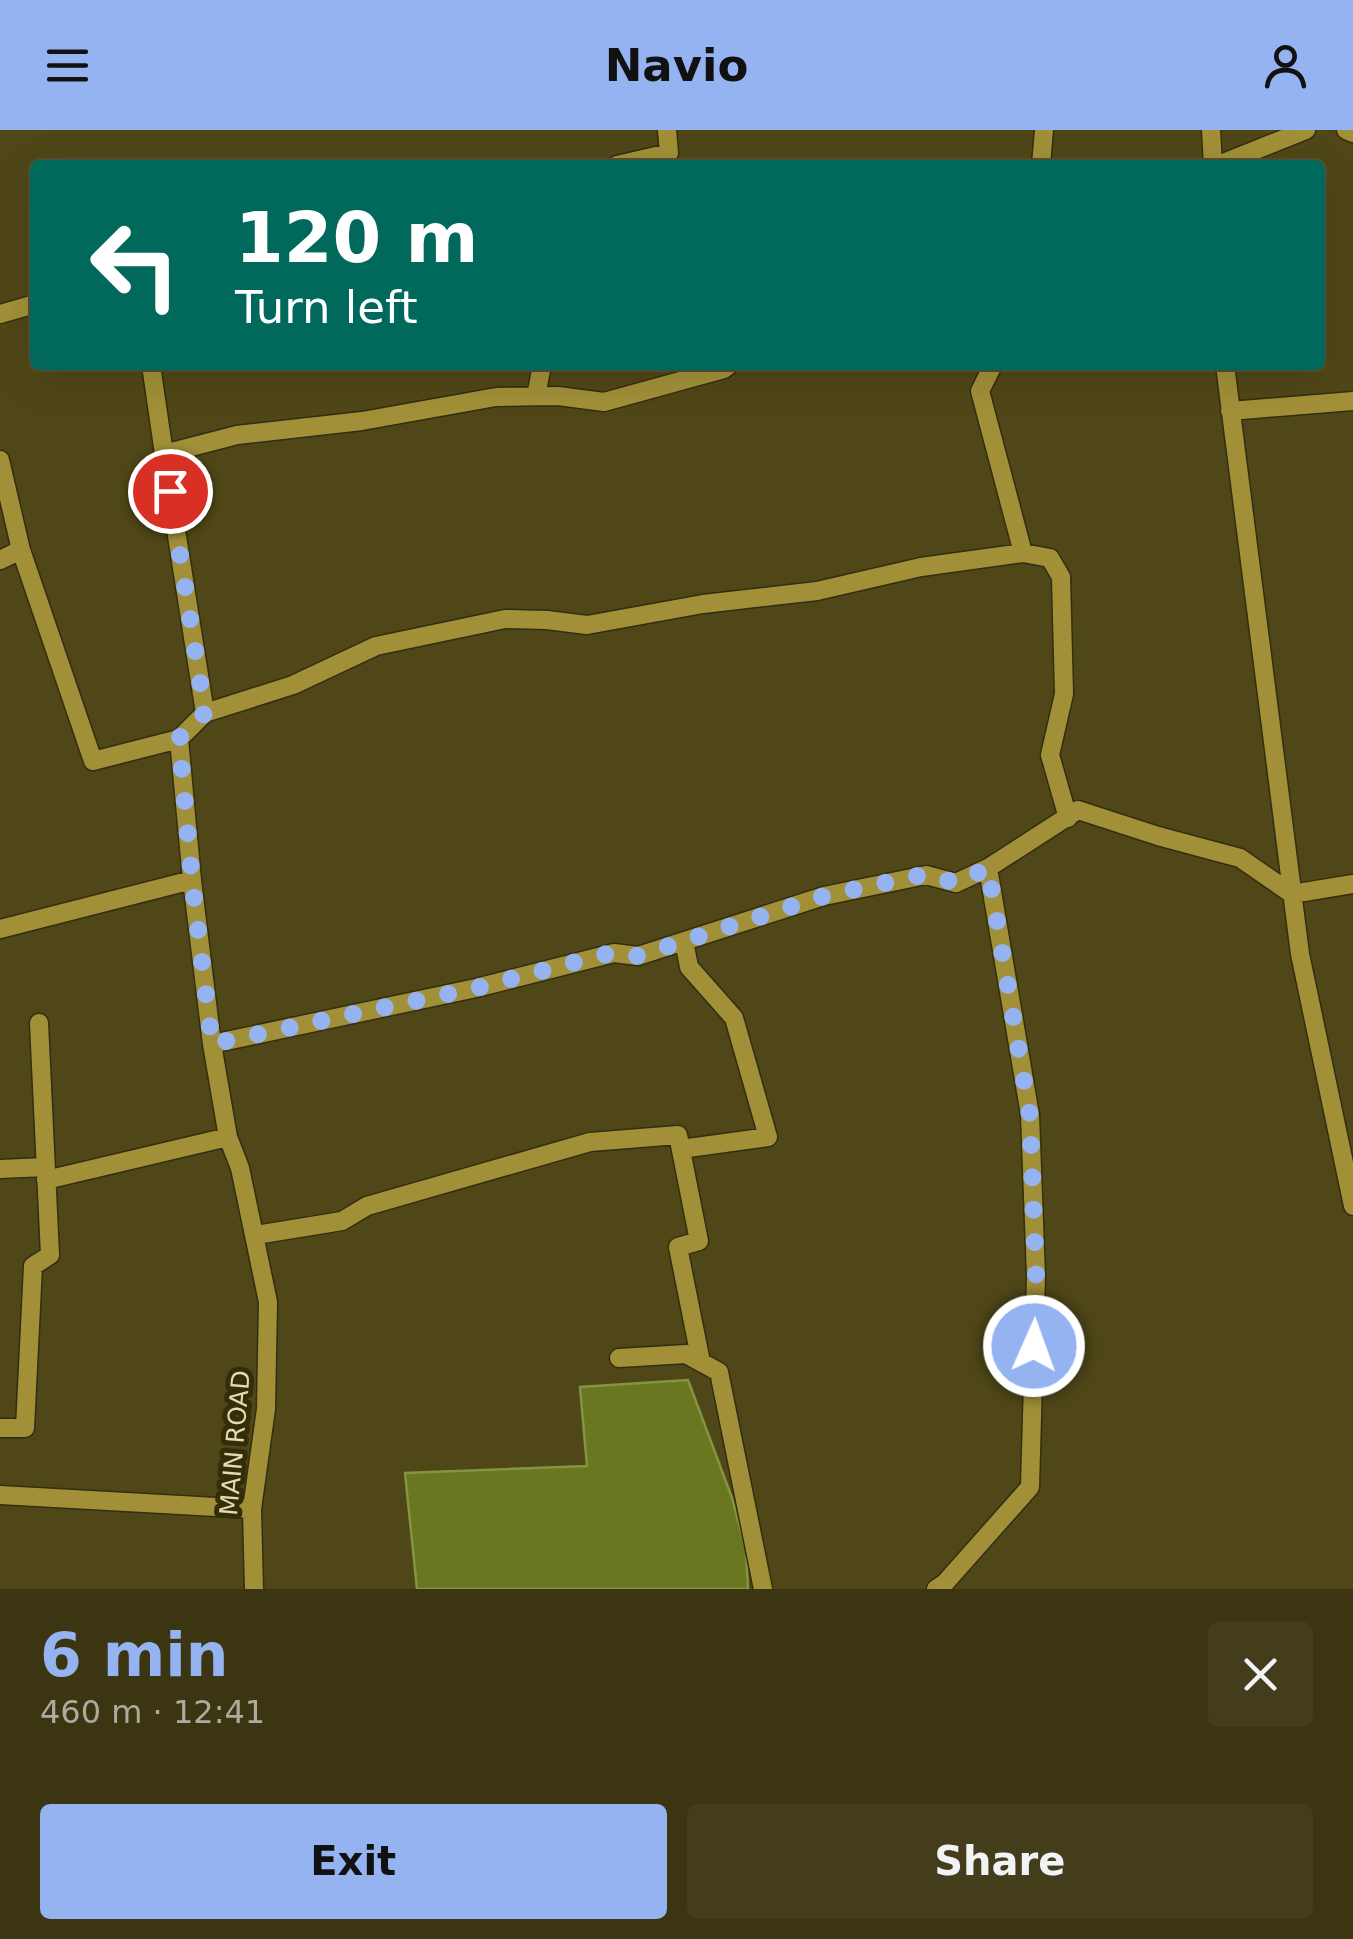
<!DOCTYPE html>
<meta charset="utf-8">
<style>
body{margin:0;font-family:"DejaVu Sans",sans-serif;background:#433d1b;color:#f1f3f6;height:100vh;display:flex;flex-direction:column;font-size:38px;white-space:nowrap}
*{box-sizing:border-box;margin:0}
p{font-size:32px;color:#acab9f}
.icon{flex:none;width:55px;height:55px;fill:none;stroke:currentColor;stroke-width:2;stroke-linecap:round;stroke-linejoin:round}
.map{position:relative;height:1459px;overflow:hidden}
.side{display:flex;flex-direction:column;background:#3c3512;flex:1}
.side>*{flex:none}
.banner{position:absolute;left:30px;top:30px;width:1295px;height:210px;border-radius:10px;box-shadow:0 10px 40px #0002,0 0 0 2px #555032;background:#00695c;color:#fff;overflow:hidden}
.pin{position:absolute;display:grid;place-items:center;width:85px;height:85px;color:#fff;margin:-42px;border:5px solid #fff;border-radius:50%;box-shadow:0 2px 10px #0007}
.me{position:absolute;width:110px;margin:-55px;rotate:2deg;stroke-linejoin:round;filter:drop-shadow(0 0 8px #0008)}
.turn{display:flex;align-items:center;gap:35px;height:210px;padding:0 40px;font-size:45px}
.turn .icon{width:130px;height:130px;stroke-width:2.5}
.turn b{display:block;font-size:70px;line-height:85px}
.round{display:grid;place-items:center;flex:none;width:105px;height:105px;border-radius:10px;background:#433d1b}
.overview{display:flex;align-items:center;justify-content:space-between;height:170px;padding:0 40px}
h1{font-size:60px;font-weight:600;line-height:75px;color:#95b2f1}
.button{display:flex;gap:20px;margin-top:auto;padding:20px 40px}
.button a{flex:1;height:115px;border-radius:10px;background:#95b2f1;color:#111;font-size:40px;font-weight:600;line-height:115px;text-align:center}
.button a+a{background:#433d1b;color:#f1f3f6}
header{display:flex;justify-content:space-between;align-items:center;height:130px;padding:0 40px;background:#95b2f1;color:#111;font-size:45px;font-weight:600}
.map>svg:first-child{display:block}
.building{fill:#697721;stroke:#859441;stroke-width:2.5}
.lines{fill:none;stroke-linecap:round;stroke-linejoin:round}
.minor-casing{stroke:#332d11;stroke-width:21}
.minor{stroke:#a29038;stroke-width:18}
.route{stroke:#95b2f1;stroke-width:18;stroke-dasharray:0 32.4}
.labels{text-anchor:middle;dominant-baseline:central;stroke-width:10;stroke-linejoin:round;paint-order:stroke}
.street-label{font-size:25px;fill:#e4dbb2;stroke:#342d07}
</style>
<header><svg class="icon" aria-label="menu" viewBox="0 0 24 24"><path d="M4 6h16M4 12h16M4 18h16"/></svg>Navio<svg class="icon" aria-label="person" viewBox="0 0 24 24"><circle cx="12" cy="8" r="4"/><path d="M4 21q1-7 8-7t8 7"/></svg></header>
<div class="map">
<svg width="1353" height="1459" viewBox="0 0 1353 1459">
<rect width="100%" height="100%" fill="#504718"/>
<!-- building -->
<path class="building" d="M688,1250L732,1368L746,1420L748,1459H417L405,1343L587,1336L580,1257Z"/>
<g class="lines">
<defs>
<path id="minor" d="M1211,0L1213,35
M1346,0L1353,3
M617,35L669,23L667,0
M1041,35L1044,0
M1218,35L1306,0
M0,184L35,174
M151,235L164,324L237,305L362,291L496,267L558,266L604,272L724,239L729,235
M993,235L980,261L1023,423
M1225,235L1300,824L1353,1076
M536,266L542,235
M1230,281L1353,271
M164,324L205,583
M0,330L21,420
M0,430L21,420L93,631L179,609
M0,799L192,750
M212,914L476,858L614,823L638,826L824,766L926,745L956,753L988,738
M681,1019L768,1007L734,888L689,837L684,811
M0,1039L46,1037
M46,1050L228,1007
M256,1105L342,1091L367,1076L590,1012L678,1005L699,1111L678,1117L701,1232
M619,1228L686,1224L719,1242L763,1459
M0,1298H25L33,1136L50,1125L39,893
M0,1365L252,1379
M254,1459L252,1379L266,1279L268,1172L240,1038L228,1007L212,914L192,750L179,609L205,583L293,555L376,516L505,489L547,490L587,495L703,474L817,461L921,437L1023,423L1050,428L1061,447L1064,564L1050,625L1068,688
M936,1459L945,1453L1030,1357L1036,1146L1030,985L988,738L1078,680L1158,706L1240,728L1292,764L1353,754"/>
</defs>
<!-- minor casing -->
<use href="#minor" class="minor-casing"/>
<!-- minor -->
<use href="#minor" class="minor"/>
</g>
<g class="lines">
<!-- route -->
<path class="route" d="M170,361L205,583L179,608L192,750L212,914L476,858L614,822L638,826L824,766L926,744L956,753L988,738L1030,986L1036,1146L1034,1216"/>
</g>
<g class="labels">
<!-- street labels -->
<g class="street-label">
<text transform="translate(235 1313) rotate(-85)">MAIN ROAD</text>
</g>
</g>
</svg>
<div class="pin" style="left:170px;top:361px;background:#d93025"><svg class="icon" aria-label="arrive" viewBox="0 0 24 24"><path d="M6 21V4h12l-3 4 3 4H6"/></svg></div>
<svg class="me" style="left:1034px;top:1216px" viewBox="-20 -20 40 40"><circle r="17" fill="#95b2f1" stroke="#fff" stroke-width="3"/><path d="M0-11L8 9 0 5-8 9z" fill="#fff"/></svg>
<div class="banner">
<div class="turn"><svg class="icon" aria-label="left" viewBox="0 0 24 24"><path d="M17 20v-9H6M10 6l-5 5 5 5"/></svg><div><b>120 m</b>Turn left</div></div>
</div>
</div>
<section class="side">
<div class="overview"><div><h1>6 min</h1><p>460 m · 12:41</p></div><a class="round"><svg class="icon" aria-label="close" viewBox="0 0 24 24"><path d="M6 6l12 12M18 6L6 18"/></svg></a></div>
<div class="button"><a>Exit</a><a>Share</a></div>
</section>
